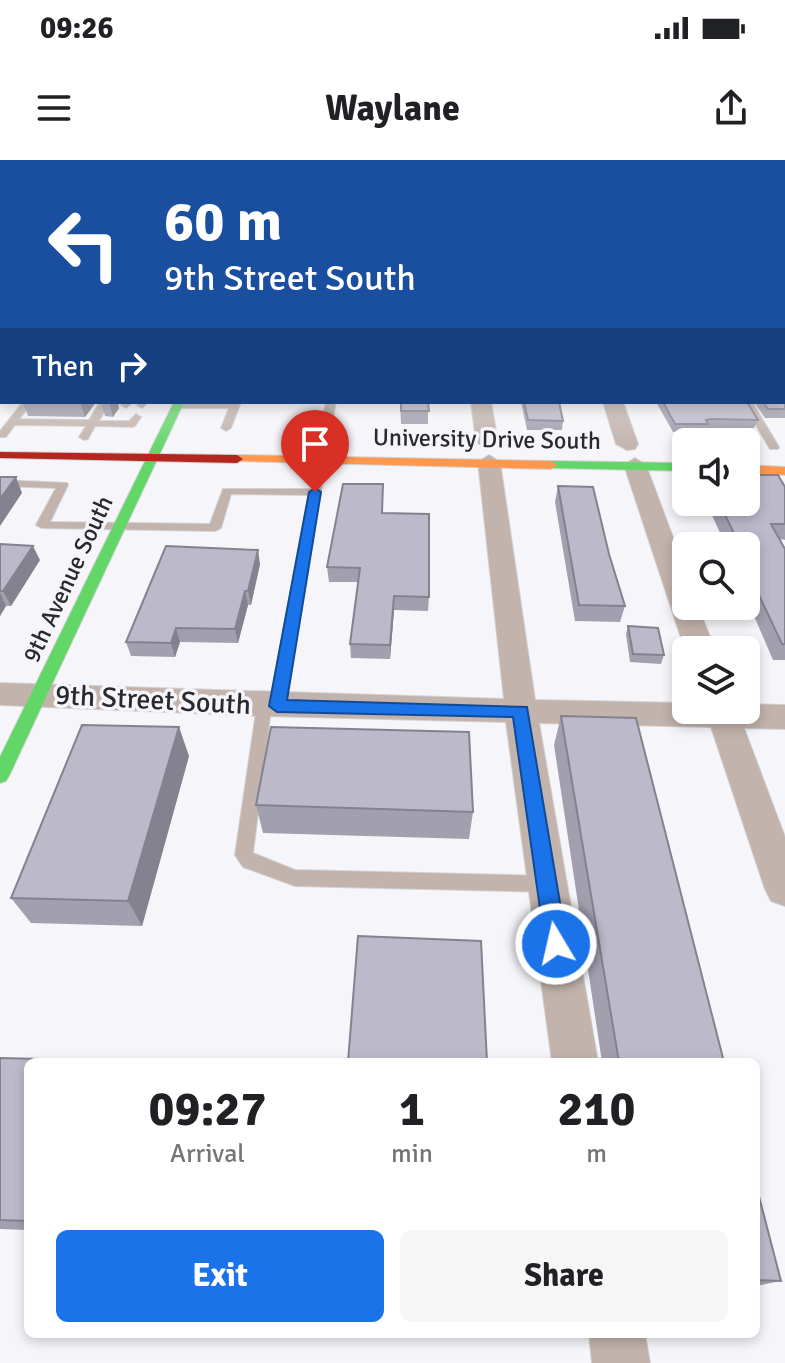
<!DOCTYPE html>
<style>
body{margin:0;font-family:Signika,sans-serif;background:#f6f6f6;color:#202124;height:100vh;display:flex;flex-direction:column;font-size:30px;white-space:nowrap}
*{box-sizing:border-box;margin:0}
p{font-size:26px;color:#757577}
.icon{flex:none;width:44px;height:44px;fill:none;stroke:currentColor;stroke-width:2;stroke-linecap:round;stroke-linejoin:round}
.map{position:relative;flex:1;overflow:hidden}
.details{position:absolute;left:24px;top:898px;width:736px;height:280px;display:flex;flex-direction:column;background:#fff;border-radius:12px;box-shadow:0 4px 12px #0003}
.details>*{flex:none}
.hud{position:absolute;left:0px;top:0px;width:786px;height:244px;box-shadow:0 4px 12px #0003;background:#1a4fa0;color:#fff;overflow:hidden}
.controls{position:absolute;left:672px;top:268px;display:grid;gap:16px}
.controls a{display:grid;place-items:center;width:88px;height:88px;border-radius:12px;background:#fff;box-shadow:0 4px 12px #0003;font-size:40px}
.pin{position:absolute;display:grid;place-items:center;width:68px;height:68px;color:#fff;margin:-82px -34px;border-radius:50% 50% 50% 0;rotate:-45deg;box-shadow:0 0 8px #0007}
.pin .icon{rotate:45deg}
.me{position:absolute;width:88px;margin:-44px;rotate:351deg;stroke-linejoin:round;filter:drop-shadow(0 0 6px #0008)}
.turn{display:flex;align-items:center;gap:28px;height:168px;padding:0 32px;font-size:36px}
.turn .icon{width:104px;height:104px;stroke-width:2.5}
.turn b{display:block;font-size:56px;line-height:68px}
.then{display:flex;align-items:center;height:76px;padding:0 32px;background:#0003;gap:16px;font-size:30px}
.eta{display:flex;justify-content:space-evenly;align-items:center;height:136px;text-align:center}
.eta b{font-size:48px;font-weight:700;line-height:56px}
.primary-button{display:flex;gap:16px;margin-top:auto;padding:16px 32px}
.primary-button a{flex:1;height:92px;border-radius:12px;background:#1a73e8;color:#fff;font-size:32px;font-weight:700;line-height:92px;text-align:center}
.primary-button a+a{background:#f6f6f6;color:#202124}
.status{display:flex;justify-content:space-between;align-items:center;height:56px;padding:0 40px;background:#fff;direction:ltr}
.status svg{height:22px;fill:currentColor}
header{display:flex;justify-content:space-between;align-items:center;height:104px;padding:0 32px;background:#fff;font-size:36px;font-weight:700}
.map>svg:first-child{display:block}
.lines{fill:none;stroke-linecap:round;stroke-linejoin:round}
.lane-casing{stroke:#d2d2d4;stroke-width:2}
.street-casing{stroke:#d2d2d4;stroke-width:2}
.fast-casing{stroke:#d2d2d4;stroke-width:2}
.slow-casing{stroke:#d2d2d4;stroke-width:2}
.jam-casing{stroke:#d2d2d4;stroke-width:2}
.lane{fill:#c2b3ac;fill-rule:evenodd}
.street{fill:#c2b3ac;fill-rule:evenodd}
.fast{fill:#63d668;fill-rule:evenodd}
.slow{fill:#ff974d;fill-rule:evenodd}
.jam{fill:#b3261e;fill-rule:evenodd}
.wall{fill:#a29faf}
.shaded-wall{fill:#84828e}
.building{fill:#bcb9cb;stroke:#84828e;stroke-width:2}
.route{fill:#1a73e8;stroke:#114b97;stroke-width:2}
.labels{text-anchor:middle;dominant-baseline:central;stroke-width:7;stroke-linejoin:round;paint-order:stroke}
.far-street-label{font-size:24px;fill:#2a2a2c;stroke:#f5f5fb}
.street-label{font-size:28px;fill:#2a2a2c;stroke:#f5f5fb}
</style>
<div class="status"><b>09:26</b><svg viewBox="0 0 49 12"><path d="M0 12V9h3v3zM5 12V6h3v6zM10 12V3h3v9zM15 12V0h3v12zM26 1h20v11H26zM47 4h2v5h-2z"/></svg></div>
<header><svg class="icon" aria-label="menu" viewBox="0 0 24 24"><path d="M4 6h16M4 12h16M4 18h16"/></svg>Waylane<svg class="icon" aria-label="share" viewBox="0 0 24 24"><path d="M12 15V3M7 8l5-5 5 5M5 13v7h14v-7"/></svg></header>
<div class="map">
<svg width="785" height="1203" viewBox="0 0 785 1203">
<rect width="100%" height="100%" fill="#f6f6fa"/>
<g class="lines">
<defs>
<path id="lane" d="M23,242H33L19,259L89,260L100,242H110L99,261H129L136,254L141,257L135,266L132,267L95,266L88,279L84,280L79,277L86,266L15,265L6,277H0V271Z
M123,242H133L126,248L121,245Z
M138,242H148L142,248L137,245Z
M241,242L231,268L226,271L221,268L229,248H178L173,245L178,242Z
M326,242H336L328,282L323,285L318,282Z
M742,242H752L779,287L778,289H770Z
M317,299L326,301L284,546L277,551L271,549L253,693L295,710L547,716L553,718L556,724L553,730L547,732L295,726L243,707L235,695L257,545L264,540L270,543L309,335L231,334L221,368L215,371L42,368L36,365L56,328L0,326V320L67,323L68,325L50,362L210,364L223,329H311Z"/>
<path id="street" d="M784,127L785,128V138L784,137Z
M0,146H2V156H0Z
M784,153H785V163H784Z
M471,242H491L498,282L495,287L487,288L476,282Z
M603,242H623L638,284L635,289L627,290L616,284Z
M489,295L500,302L535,540L686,543V550H746V544L785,545V569L744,568L785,677V746L771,741L765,729L711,567L539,563L598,902H552L506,562L264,556L0,545V523L504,539L478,302Z
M635,298L646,305L686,412V446H698L715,490H685L624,305Z
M589,1174H645L650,1203H592Z"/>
<path id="fast" d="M174,242H184L9,616L6,621L0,623V597Z
M551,301L686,303V311L547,308L545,305Z"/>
<path id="slow" d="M237,295L551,301L557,305L551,309L233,301V297Z
M746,305L785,307V315L746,313Z"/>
<path id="jam" d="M0,292L237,295L243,299L237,303L0,298Z"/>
</defs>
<!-- lane casing -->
<use href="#lane" class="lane-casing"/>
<!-- street casing -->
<use href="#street" class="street-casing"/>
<!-- fast casing -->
<use href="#fast" class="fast-casing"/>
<!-- slow casing -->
<use href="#slow" class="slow-casing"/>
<!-- jam casing -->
<use href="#jam" class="jam-casing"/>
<!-- lane -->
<use href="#lane" class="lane"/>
<!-- street -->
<use href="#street" class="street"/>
<!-- fast -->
<use href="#fast" class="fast"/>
<!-- slow -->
<use href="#slow" class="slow"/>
<!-- jam -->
<use href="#jam" class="jam"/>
</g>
<!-- wall -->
<path class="wall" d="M0,158H2V242H20L18,243H0Z
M785,164V258H765L754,242H784Z
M23,242H96L85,257L28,256Z
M101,242H121L118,243L119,248L113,257L105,256Z
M400,242H428V264H401Z
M521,242H561L560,243L563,261L562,270H527Z
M656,242H747L758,260L754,268H708L705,273L673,272Z
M383,324V353L429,437L428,451L394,450L390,499L351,498L350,484L358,422H329L327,407Z
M558,326L625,446L620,462L575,461L555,342Z
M785,327V380L780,379L785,389V500H773L751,449H743L741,446H746V386H726L706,342H746Z
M0,384L40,400L11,446H6L0,456Z
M260,404L251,445H248L238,483L180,482L175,497L131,496L126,482Z
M628,466L664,495L661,504L630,502L626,474Z
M561,556L724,902H602L554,585Z
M189,596L142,766L31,763L11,738Z
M256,645L473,652L469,679L263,673Z
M0,898L28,902V1070L0,1069Z
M756,1025L781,1121L756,1126Z"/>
<!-- shaded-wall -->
<path class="shaded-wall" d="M80,242H96L85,257Z
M109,242H118L119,248L113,257Z
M16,317L22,333L0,366V339Z
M33,386L40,400L11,446L3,431Z
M258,390L260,404L251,445L248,431Z
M245,431L248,445L238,483L235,469Z
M0,433L6,446L0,456Z
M394,436V450L390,499V485Z
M176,468L180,482L175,497L171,483Z
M179,567L189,596L142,766L128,741Z"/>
<!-- building -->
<path class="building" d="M0,158H2V228H0Z
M784,164L785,249H768L763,242H784Z
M401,242H428L429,251H401Z
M524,242H559L563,261L528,260Z
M663,242H747L758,260L711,259L706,260L708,264H675Z
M746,315H778L785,327V364H771L785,389V484H782L758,433H750L746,424V386H728L727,384H739L719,342H746Z
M0,317H16L0,339Z
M343,324H383L382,353L429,354V437L394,436L390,485L350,484L360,408L327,407Z
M558,326L593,327L609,394L625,446L579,445Z
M0,384L33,386L3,431H0Z
M166,386L258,390L248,431H245L235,469L176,468L171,483L126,482Z
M628,466L658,468L664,495L633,494Z
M561,556L636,558L724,902H619Z
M82,565L179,567L128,741L11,738Z
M271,567L469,572L473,652L256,645Z
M358,776L481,781L487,902H348Z
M0,898L166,902H28V1061L0,1060Z
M756,1025L781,1121L756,1120Z"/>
<!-- sky -->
<linearGradient id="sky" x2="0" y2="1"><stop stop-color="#95c7f0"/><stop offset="0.42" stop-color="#fbfbfd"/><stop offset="1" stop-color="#fbfbfd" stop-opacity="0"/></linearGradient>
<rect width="785" height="292" fill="url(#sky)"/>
<!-- route -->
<path class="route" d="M315,328L321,332L287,540L527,547L567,784L564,791L556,794L549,791L545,784L513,557L277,552L269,546L309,332Z"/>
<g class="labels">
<!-- far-street labels -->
<g class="far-street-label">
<text transform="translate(487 279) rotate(1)">University Drive South</text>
<text transform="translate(68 419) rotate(-65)">9th Avenue South</text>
</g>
<!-- street labels -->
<g class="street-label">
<text transform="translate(153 540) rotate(3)">9th Street South</text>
</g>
</g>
</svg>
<div class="controls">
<a><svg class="icon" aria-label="sound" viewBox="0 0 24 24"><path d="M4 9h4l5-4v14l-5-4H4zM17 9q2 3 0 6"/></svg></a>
<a><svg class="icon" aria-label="search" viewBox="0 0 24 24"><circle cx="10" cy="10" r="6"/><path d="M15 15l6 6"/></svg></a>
<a><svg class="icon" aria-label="layers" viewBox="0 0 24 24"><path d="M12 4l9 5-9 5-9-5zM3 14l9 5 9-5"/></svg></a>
</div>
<div class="pin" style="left:315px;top:332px;background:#d93025"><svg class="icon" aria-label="arrive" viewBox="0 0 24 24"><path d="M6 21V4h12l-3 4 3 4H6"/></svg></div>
<svg class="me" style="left:556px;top:784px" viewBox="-20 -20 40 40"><circle r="17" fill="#1a73e8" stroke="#fff" stroke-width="3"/><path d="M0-11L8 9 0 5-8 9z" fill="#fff"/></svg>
<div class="hud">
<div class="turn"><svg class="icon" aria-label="left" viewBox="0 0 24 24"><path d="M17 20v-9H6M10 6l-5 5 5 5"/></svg><div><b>60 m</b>9th Street South</div></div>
<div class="then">Then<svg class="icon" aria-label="right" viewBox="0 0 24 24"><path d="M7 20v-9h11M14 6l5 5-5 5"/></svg></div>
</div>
<section class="details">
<div class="eta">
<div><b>09:27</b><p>Arrival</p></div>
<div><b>1</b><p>min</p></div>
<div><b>210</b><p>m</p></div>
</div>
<div class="primary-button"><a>Exit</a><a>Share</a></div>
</section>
</div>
